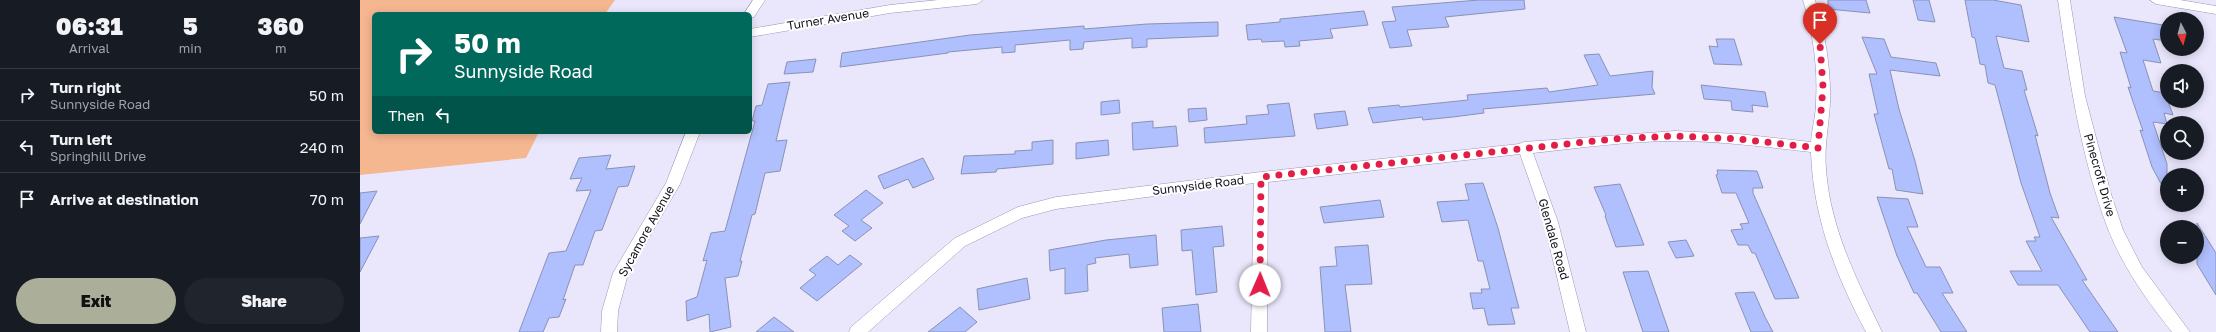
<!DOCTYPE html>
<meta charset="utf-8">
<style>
body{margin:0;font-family:"Golos Text",sans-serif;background:#20242c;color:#f1f3f6;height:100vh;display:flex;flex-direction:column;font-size:15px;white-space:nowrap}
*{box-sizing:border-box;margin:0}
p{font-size:13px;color:#9ea1a6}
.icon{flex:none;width:22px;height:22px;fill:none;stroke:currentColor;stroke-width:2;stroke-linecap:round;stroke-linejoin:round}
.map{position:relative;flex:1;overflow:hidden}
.drawer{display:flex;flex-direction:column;background:#171b24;width:360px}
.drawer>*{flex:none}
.top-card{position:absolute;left:12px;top:12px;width:380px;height:122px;border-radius:6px;box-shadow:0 2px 10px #0003;background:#00695c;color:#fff;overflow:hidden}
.needle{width:26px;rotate:174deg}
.tools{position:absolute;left:1800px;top:12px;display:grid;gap:8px}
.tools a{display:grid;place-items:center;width:44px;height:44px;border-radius:50%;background:#171b24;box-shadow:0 2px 10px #0003;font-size:20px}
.pin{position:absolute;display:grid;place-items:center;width:34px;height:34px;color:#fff;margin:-41px -17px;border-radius:50% 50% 50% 0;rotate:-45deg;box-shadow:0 0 4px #0007}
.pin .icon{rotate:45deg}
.me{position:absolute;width:44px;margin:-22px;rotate:1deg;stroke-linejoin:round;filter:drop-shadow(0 0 3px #0008)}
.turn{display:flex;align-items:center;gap:14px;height:84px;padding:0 16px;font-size:18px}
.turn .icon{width:52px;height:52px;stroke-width:2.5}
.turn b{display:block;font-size:28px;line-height:34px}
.then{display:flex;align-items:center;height:38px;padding:0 16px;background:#0003;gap:8px;font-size:15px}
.eta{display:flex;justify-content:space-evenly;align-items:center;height:68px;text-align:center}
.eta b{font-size:24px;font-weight:800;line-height:28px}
.cta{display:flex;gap:8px;margin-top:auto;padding:8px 16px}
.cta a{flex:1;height:46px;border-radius:24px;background:#abae99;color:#111;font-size:16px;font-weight:800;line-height:46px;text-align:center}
.cta a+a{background:#20242c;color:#f1f3f6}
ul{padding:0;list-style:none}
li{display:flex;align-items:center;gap:12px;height:52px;padding:0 16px;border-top:1px solid #363941}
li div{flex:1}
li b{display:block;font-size:15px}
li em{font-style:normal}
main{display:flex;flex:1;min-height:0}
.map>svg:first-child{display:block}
.green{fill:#f5b790}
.building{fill:#b0bffd;stroke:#8a92b3}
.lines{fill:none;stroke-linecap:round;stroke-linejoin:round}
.street-casing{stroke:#9b94b6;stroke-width:1}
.street{fill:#fff;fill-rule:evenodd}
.route{stroke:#e11d48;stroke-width:7;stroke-dasharray:0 12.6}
.labels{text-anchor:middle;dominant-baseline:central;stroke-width:4;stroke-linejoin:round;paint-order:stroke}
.street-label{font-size:12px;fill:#12101c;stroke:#fff}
</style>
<main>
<section class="drawer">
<div class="eta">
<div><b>06:31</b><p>Arrival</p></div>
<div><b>5</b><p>min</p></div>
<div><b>360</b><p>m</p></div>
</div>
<ul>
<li><svg class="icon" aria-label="right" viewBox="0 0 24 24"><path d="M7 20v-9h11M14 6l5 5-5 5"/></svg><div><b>Turn right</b><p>Sunnyside Road</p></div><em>50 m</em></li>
<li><svg class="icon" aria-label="left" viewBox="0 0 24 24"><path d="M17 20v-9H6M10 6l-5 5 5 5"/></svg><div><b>Turn left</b><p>Springhill Drive</p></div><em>240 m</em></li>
<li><svg class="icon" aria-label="arrive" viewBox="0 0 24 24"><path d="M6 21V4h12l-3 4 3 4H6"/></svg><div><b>Arrive at destination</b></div><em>70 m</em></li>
</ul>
<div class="cta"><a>Exit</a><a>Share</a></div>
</section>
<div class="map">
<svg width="1856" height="332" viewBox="0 0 1856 332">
<rect width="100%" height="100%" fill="#eae7fd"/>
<!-- green -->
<path class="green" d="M0,0H255L245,14H14V132H179L166,158L0,175Z"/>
<!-- building -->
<path class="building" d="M1119,0H1164L1165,9L1085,17L1089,27L1047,30L1052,46L1030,48L1022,22L1036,21L1032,7Z
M1468,0H1506L1510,13L1468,9Z
M1553,0H1569L1575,22L1558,20Z
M1605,0H1633L1661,5L1669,42L1636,36L1644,68L1662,71L1667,90H1664L1678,136L1675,135L1690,193L1699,218L1691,217L1727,280H1722L1758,332H1730L1698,285H1658L1650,271H1682L1666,241H1676L1674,237H1680L1661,183L1635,85L1628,83L1625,65L1620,64L1615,38L1612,37Z
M1004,11L1008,25L970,29L973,38L939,41L940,46L925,47L924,41L902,42L901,39L888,40L886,25L920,22V19Z
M1754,17L1803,25L1807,37V41L1793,39L1801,63L1783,60L1793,91L1805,93L1813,115L1804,113L1807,124L1793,122L1807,164V195L1792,167L1780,130L1783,131L1768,87L1771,88L1760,52L1767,53Z
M858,22V36L787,39V47L772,48V38L724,42L723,49L710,50V40L655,45V52L642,53V47L588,52V53L480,67L482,53L610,35L724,26V29L787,24Z
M1502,37L1524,39L1531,57L1576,63L1580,76L1530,70L1539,109L1555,161L1563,194L1536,190L1532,169H1529L1514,114H1518L1509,74H1517Z
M1356,39H1374L1382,65L1354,64L1349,46L1358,47Z
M1239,54L1250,76L1293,71L1292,87L1295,94L1123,109L1124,113L1093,117L1063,120L1062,117L1013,123L1008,108L1039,105L1040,107L1108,100L1107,95L1187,88L1189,92L1238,85L1224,55Z
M456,59L453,72L424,74L427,62Z
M430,82L416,141L427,140L420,171L405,173L395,214L392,215L380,261H382L378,276L365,278L371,327L350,332L349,314L327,321L326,301L337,297L347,260L343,261L351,233L365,231L395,121H392L396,106L402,105L408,84Z
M1341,85L1405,92L1408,107L1392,105L1393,112L1372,110L1371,101L1344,99Z
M759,100L760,113L741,115V102Z
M929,103L935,136L845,143L844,128L887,124L886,116L909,114L907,105Z
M846,108L847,120L829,122L828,109Z
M985,111L988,125L957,129L954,114Z
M793,121V128L816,126L818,146L773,150L772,123Z
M693,140V164L637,169L636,172L601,174L604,156L655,154V151L672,150V142Z
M748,140L749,155L716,159V143Z
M251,155L246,169L275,166L268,186L258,187L242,230L235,231L223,265H215L203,300L206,299L199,317L189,318L183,332H159L189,253L206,251L231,190L216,191L222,178L210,179L219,158Z
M563,158L574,179L553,188L548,179L524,189L518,176Z
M1357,170L1397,171L1403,188H1393V193L1439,298L1415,299L1395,253H1392L1388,245H1378L1371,230L1383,229L1380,224L1389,223L1376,193H1362L1356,175L1358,174Z
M1123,183L1138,228L1159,308H1151L1155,324L1128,325L1124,308L1113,309L1110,293H1122L1121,289H1130L1123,261H1118L1108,220L1082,222L1077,202L1109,200L1105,184Z
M1260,184L1264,194L1284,245L1256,247L1245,216L1246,215L1234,187Z
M506,190L523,203L501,220L512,228L495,241L482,231L489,226L474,215Z
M17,191L0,224V193Z
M1517,197L1548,199L1558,227H1547L1566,267H1580L1593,293H1582L1607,332H1581L1557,293H1554L1537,256Z
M1020,200L1024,217L964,223L960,207Z
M1837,223L1856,253V295L1837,264Z
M862,226L864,246L853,247L857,292L836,295L832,250L822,251L821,230Z
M796,235L798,265L770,268L769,254L735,258L736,263L727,265L728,291L705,294V268L690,271L689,250L746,240Z
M19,236L0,272V238Z
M1326,240L1334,256L1316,258L1308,242Z
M1008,245L1012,284L985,285L991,332H965L960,267L977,266L975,247Z
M490,255L502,264L457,301L440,288L456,275L449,270L467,256L478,265Z
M1288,271L1309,332H1283L1263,272Z
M667,278L670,299L619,310L617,289Z
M1394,292L1405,317L1413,332H1391L1375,293Z
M838,304L841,332H804L802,308Z
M600,307L617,322L605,332H568Z
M414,317L434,332H396Z"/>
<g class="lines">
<defs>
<path id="street" d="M393,0H405L394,17L390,18V14H384Z
M578,0H623L617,4L530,13L390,37V29L530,5Z
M1443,0H1455C1465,33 1471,68 1470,102C1469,125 1464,146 1466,169C1470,228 1497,280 1522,332H1506C1476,276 1453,217 1451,152C1406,147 1361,141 1315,141C1268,141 1220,148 1173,153L1198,222L1226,332H1210L1184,222L1160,154L908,182L907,332H891L894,183L696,209L662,218L605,246L508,332H489L491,327L595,238L658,207L696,197L901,172L1159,144L1164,142L1315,131L1379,134L1451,142C1452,129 1456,115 1456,102C1458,67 1453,33 1443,0Z
M1698,0H1710L1725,96L1751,194L1763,230L1782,267L1830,332H1812C1787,301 1763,267 1748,229C1720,155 1709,77 1698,0Z
M1790,0H1820L1856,6V14L1796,4Z
M326,132H340L320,184L268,274L258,311L257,332H241L242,311L253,273L306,183Z"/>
</defs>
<!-- street casing -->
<use href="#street" class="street-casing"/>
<!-- street -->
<use href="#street" class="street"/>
</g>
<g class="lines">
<!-- route -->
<path class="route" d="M900,285L901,177L1253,139L1315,136L1379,139L1458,148L1463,87L1460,44"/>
</g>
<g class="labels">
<!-- street labels -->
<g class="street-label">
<text transform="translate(468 19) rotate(-9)">Turner Avenue</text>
<text transform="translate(1740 175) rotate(74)">Pinecroft Drive</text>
<text transform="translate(838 185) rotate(-7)">Sunnyside Road</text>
<text transform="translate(286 231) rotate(-61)">Sycamore Avenue</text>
<text transform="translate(1194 239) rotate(74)">Glendale Road</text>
</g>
</g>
</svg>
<div class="tools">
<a><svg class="needle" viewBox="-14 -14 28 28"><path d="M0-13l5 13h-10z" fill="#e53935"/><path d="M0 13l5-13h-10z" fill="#9ea1a6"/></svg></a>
<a><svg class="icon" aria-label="sound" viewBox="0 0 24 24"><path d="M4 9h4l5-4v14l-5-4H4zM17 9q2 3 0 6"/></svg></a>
<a><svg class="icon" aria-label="search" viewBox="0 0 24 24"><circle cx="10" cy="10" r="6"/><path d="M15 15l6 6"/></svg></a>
<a>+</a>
<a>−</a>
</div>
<div class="pin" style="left:1460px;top:44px;background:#d93025"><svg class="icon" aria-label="arrive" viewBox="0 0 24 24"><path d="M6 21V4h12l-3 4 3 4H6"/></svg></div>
<svg class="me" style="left:900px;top:285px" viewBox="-20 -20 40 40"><circle r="19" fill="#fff"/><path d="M0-13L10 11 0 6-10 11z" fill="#e11d48"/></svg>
<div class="top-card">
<div class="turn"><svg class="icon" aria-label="right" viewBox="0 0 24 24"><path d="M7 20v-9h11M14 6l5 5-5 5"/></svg><div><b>50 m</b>Sunnyside Road</div></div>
<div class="then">Then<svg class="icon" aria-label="left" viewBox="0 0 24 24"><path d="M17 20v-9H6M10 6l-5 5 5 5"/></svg></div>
</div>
</div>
</main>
